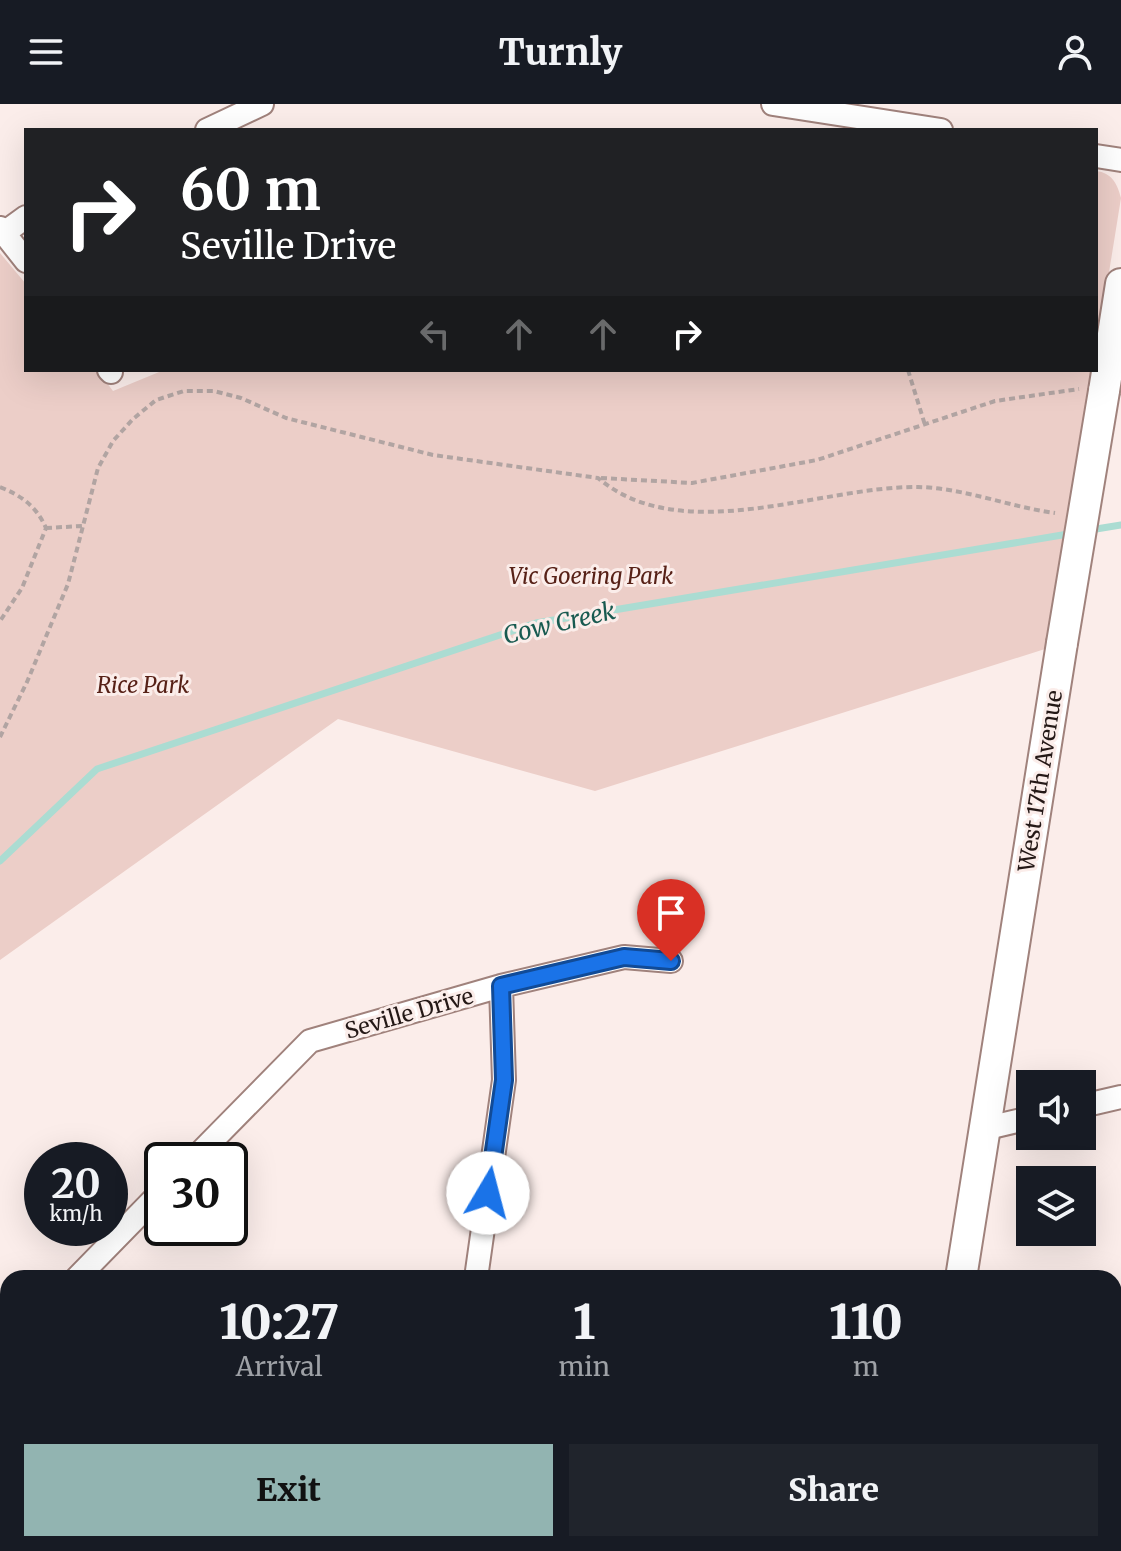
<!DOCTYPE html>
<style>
body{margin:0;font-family:Merriweather,serif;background:#20242c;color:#f1f3f6;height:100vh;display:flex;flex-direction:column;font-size:30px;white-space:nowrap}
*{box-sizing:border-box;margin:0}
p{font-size:26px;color:#9ea1a6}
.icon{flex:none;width:44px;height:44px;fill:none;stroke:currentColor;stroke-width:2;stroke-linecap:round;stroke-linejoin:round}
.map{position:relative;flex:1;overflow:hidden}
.sheet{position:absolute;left:0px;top:1166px;width:1122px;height:282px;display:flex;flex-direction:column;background:#171b24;border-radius:24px 24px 0 0;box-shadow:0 8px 32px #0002}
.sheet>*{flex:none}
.top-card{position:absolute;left:24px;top:24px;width:1074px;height:244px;border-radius:0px;box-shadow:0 8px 32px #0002;background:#202124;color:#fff;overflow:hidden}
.controls{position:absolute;left:1016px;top:966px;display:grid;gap:16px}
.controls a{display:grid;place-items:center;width:80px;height:80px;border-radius:0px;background:#171b24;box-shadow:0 8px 32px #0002;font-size:40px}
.speed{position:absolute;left:24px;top:1038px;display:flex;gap:16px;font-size:40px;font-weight:700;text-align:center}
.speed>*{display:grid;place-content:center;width:104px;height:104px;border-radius:50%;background:#171b24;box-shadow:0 8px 32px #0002;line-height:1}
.speed small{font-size:20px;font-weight:400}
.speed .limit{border:4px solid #111;border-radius:12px;background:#fff;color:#111}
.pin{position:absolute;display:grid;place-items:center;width:68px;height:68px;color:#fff;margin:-82px -34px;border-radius:50% 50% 50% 0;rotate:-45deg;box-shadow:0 0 8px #0007}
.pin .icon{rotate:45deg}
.me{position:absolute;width:88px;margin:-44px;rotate:8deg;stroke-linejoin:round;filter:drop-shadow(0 0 6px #0008)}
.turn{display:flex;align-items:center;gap:28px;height:168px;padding:0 24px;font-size:36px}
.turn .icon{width:104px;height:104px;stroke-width:2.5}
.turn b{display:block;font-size:56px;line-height:68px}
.lanes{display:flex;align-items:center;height:76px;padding:0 24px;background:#0003;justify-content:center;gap:40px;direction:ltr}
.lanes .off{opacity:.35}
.eta{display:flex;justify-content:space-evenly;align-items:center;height:136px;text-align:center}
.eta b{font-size:48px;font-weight:800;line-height:56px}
.cta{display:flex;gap:16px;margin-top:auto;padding:16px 24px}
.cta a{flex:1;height:92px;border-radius:0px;background:#92b4b1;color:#111;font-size:32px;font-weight:800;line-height:92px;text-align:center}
.cta a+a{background:#20242c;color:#f1f3f6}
header{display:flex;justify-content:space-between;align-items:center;height:104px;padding:0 24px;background:#171b24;font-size:36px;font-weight:800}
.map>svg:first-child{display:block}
.green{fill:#eccec8}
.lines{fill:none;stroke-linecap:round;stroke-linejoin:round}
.stream{stroke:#abdcd2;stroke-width:7}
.street-casing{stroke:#a0827c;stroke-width:26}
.secondary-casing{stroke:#a0827c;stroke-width:34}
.path{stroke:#b1a4a2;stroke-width:4;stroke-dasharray:6 4;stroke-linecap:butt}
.street{stroke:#fff;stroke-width:22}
.secondary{stroke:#fff;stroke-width:30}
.secondary-bridge-casing{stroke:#a0827c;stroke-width:34;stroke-linecap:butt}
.secondary-bridge{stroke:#fff;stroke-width:30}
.route-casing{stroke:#114b97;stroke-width:20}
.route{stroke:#1a73e8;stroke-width:14}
.labels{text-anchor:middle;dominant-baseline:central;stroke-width:6;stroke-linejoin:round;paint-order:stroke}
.park-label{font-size:22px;font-style:italic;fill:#572117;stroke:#fbedea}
.street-label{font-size:22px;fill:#241816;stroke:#fbedea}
.water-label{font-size:24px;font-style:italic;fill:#185a50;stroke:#fbedea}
</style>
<header><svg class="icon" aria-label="menu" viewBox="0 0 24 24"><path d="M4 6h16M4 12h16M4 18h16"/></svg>Turnly<svg class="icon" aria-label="person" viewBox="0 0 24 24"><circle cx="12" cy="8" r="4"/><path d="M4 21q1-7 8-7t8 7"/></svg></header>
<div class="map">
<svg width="1121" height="1447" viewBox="0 0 1121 1447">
<rect width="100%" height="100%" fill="#fbedea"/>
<!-- green -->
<path class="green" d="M1096,67C1112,69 1117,79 1121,94L1096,249Z
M0,149L26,180V266H97L113,287L164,266H1093L1045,545L595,687L338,615L0,856Z"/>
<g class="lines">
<!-- stream -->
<path class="stream" d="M1090,426L1121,421
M0,757L97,665L536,519L1074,429"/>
<defs>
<path id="street" d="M773,0L941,26
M207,26L262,0
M1096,52L1121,56
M0,124L26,157
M4,129L26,113
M109,266L111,268
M1082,1002L1121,993
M983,1025L1030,1014
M193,1056L310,937L501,882L624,853L671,857
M77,1174L162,1087
M476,1174L504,976L501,882
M0,1350L8,1314"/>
<path id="secondary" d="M1104,287L1121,180
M961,1174L1062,539
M0,1375L8,1376
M468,1440L517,1447
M920,1447L921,1440"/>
</defs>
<!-- street casing -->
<use href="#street" class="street-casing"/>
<!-- secondary casing -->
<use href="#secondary" class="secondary-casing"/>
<!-- path -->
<path class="path" d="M908,266L925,321
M601,374L692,379L817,356L995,297L1079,285
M0,383C22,392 36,402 46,424L22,484L0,517
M46,424L82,422
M0,633L27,578L68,480L98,364L113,337L133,315L156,296L184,287H214L241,294L286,314L433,351L598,374C682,445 820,382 918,383C964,384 1010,403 1055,409"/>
<!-- street -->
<use href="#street" class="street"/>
<!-- secondary -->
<use href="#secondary" class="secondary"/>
<defs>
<path id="secondary-bridge" d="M1062,539L1104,287"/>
</defs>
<!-- secondary-bridge casing -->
<use href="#secondary-bridge" class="secondary-bridge-casing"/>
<!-- secondary-bridge -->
<use href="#secondary-bridge" class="secondary-bridge"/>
</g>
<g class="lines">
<defs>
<path id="route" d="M488,1089L504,976L501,882L624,853L671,857"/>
</defs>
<!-- route casing -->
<use href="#route" class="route-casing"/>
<!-- route -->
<use href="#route" class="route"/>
</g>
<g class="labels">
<!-- park labels -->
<g class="park-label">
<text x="591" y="472">Vic Goering Park</text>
<text x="143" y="581">Rice Park</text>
</g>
<!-- street labels -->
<g class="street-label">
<text transform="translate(1040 677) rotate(-81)">West 17th Avenue</text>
<text transform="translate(409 909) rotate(-16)">Seville Drive</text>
</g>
<!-- water labels -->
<g class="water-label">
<text transform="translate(559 519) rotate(-13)">Cow Creek</text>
</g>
</g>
</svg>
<div class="controls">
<a><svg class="icon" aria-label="sound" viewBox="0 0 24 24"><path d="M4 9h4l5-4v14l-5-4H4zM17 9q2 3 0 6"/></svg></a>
<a><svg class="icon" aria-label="layers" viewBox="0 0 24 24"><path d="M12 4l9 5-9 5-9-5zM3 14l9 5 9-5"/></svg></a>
</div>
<div class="speed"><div>20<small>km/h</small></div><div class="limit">30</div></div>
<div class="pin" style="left:671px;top:857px;background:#d93025"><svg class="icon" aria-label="arrive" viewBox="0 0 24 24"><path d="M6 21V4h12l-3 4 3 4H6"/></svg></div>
<svg class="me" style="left:488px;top:1089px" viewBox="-20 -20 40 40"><circle r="19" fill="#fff"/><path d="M0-13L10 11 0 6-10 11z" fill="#1a73e8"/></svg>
<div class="top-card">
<div class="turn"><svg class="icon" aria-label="right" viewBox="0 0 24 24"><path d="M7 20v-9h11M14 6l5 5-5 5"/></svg><div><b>60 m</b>Seville Drive</div></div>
<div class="lanes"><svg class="icon off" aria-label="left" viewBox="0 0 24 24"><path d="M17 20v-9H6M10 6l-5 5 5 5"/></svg><svg class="icon off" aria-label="ahead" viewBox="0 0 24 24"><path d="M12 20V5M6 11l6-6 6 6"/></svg><svg class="icon off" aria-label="ahead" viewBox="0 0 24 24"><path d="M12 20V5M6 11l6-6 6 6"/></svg><svg class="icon" aria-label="right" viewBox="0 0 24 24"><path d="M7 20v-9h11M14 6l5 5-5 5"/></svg></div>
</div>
<section class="sheet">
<div class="eta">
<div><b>10:27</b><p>Arrival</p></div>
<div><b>1</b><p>min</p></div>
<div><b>110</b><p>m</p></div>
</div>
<div class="cta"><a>Exit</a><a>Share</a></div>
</section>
</div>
